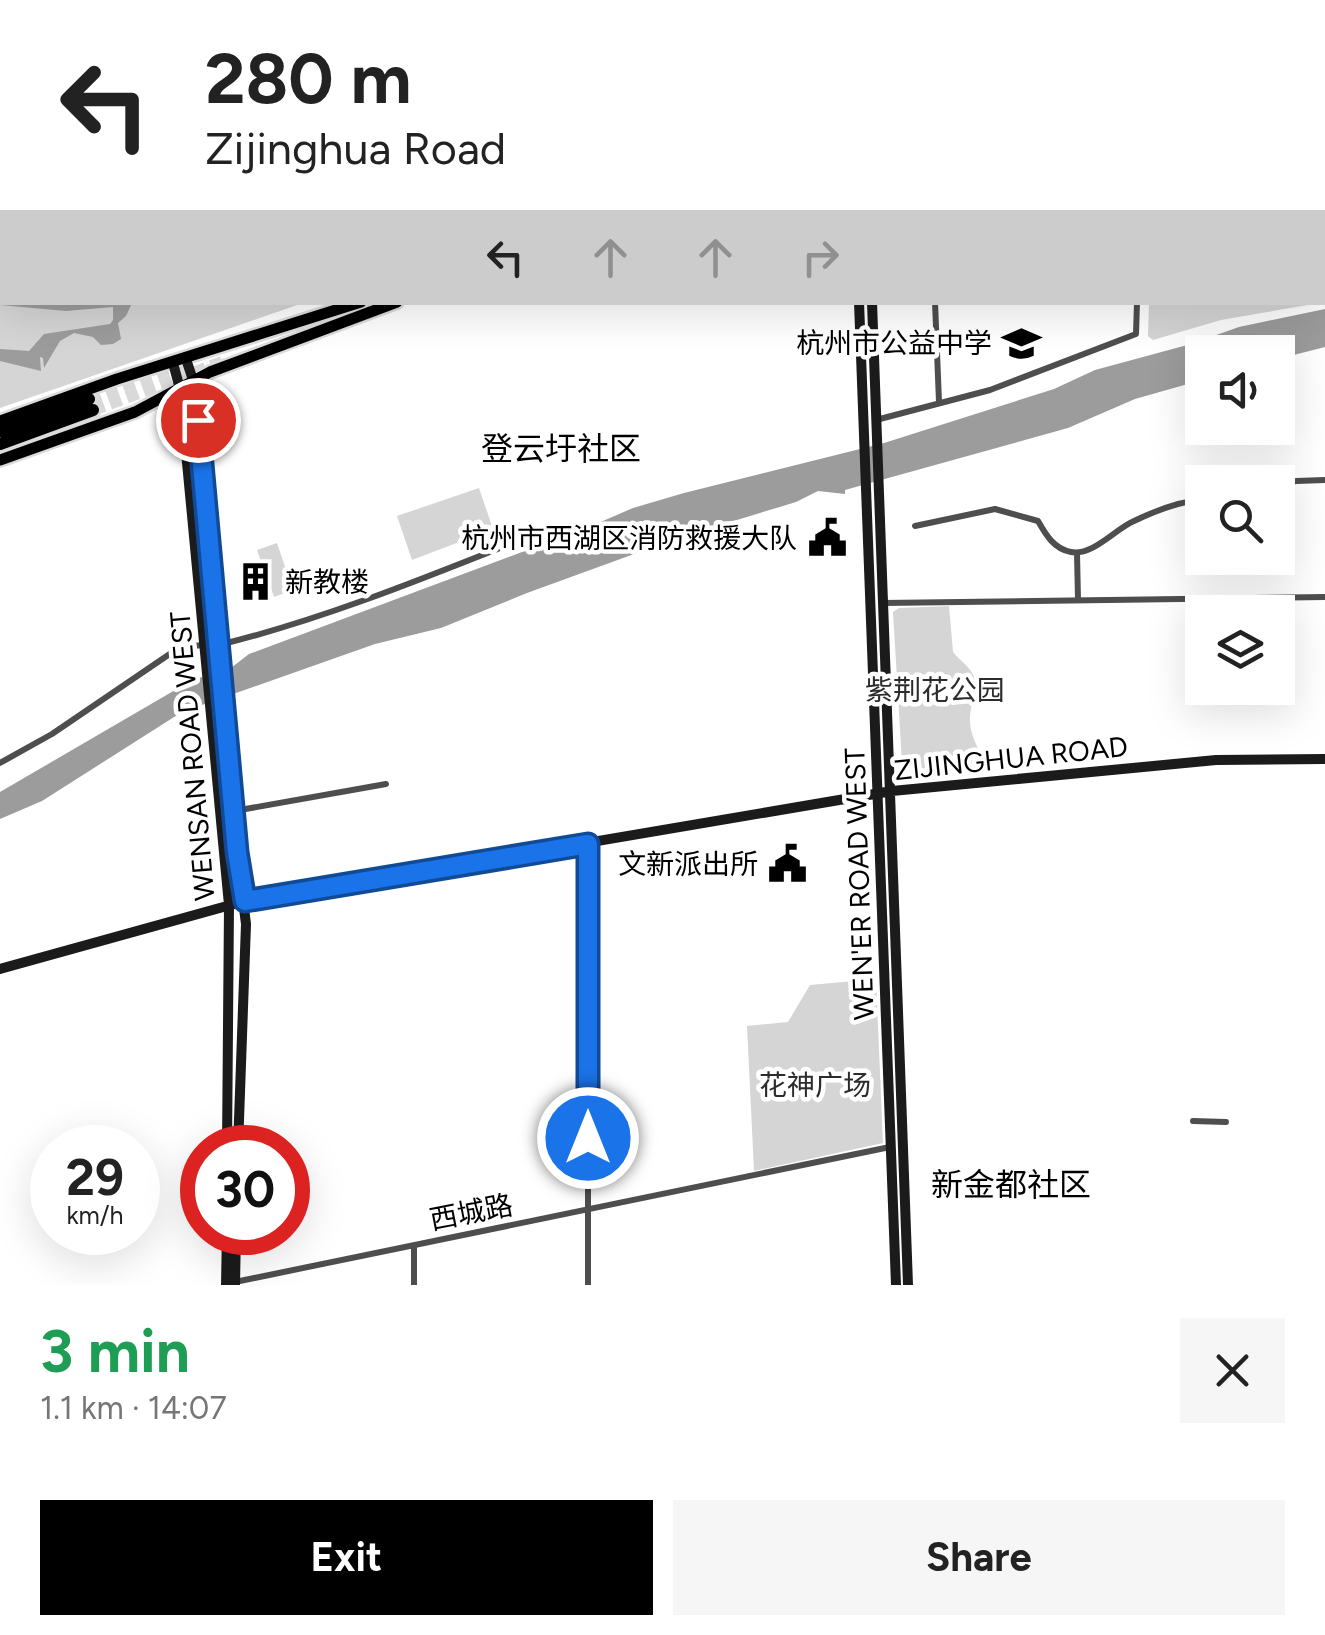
<!DOCTYPE html>
<meta charset="utf-8">
<style>
body{margin:0;font-family:Figtree,"Noto Sans SC",sans-serif;background:#f6f6f6;color:#222;height:100vh;display:flex;flex-direction:column;font-size:38px;white-space:nowrap}
*{box-sizing:border-box;margin:0}
p{font-size:32px;color:#767676}
.icon{flex:none;width:55px;height:55px;fill:none;stroke:currentColor;stroke-width:2;stroke-linecap:round;stroke-linejoin:round}
.map{position:relative;height:1285px;overflow:hidden}
.side{display:flex;flex-direction:column;background:#fff;flex:1}
.side>*{flex:none}
.banner{position:absolute;left:0px;top:0px;width:1325px;height:305px;box-shadow:0 10px 40px #0002;background:#fff;color:#222;overflow:hidden}
.tools{position:absolute;left:1185px;top:335px;display:grid;gap:20px}
.tools a{display:grid;place-items:center;width:110px;height:110px;border-radius:0px;background:#fff;box-shadow:0 10px 40px #0002;font-size:50px}
.speed{position:absolute;left:30px;top:1125px;display:flex;gap:20px;font-size:50px;font-weight:700;text-align:center}
.speed>*{display:grid;place-content:center;width:130px;height:130px;border-radius:50%;background:#fff;box-shadow:0 10px 40px #0002;line-height:1}
.speed small{font-size:25px;font-weight:400}
.speed .limit{border:15px solid #d22;background:#fff;color:#111}
.pin{position:absolute;display:grid;place-items:center;width:85px;height:85px;color:#fff;margin:-42px;border:5px solid #fff;border-radius:50%;box-shadow:0 2px 10px #0007}
.me{position:absolute;width:110px;margin:-55px;rotate:0deg;stroke-linejoin:round;filter:drop-shadow(0 0 8px #0008)}
.turn{display:flex;align-items:center;gap:35px;height:210px;padding:0 40px;font-size:45px}
.turn .icon{width:130px;height:130px;stroke-width:2.5}
.turn b{display:block;font-size:70px;line-height:85px}
.lanes{display:flex;align-items:center;height:95px;padding:0 40px;background:#0003;justify-content:center;gap:50px;direction:ltr}
.lanes .off{opacity:.35}
.round{display:grid;place-items:center;flex:none;width:105px;height:105px;border-radius:0px;background:#f6f6f6}
.overview{display:flex;align-items:center;justify-content:space-between;height:170px;padding:0 40px}
h1{font-size:60px;font-weight:700;line-height:75px;color:#1e9e55}
.primary-button{display:flex;gap:20px;margin-top:auto;padding:20px 40px}
.primary-button a{flex:1;height:115px;border-radius:0px;background:#000;color:#fff;font-size:40px;font-weight:700;line-height:115px;text-align:center}
.primary-button a+a{background:#f6f6f6;color:#222}
.map>svg:first-child{display:block}
.green{fill:#d5d5d5}
.water{fill:#9c9c9c}
.lines{fill:none;stroke-linecap:round;stroke-linejoin:round}
.highway-tunnel{stroke:#d9d9d9;stroke-width:12;stroke-dasharray:12 6;stroke-linecap:butt}
.primary-casing{stroke:#dbdbdb;stroke-width:16}
.highway-casing{stroke:#dbdbdb;stroke-width:18}
.street{stroke:#4e4e4e;stroke-width:6}
.secondary{stroke:#1b1b1b;stroke-width:10}
.primary{stroke:#000;stroke-width:11}
.highway{stroke:#000;stroke-width:12}
.route-casing{stroke:#114b97;stroke-width:25}
.route{stroke:#1a73e8;stroke-width:18}
.labels{text-anchor:middle;dominant-baseline:central;stroke-width:9;stroke-linejoin:round;paint-order:stroke}
.poi-label{font-size:28px;fill:#000;stroke:#fff;text-anchor:end}
.park-label{font-size:28px;fill:#2c2c2c;stroke:#fff}
.street-label{font-size:28px;fill:#000;stroke:#fff}
.quarter-label{font-size:32px;fill:#000;stroke:#fff}
</style>
<div class="map">
<svg width="1325" height="1285" viewBox="0 0 1325 1285">
<rect width="100%" height="100%" fill="#fff"/>
<!-- green -->
<path class="green" d="M0,0H871L2,2V302L303,303L0,408Z
M1149,303V302L1319,303L1221,320L1153,340L1148,336Z
M479,488L493,529L412,560L397,516Z
M277,543L293,590L274,597L257,550Z
M949,606L953,652C960,661 970,666 974,677C978,688 973,697 971,709C966,732 979,750 990,769L905,768L902,763L893,612L899,608Z
M876,979L883,1143L754,1171L747,1026L788,1022L810,985Z"/>
<!-- water -->
<path class="water" d="M0,296L2,302L132,303L126,316L118,323L121,339L113,344L101,345L93,337L74,333L60,341L44,368L43,358L40,357L41,371L0,361V349L29,351L44,334L110,324L113,320V307L66,311L0,305Z
M1325,309V347L1278,359V352H1202V380L1135,399L1068,428L845,490V494L818,491L796,502L678,538L527,593L441,628L375,644L182,712L42,801L0,819V792L194,679L227,671L249,654L589,527L633,508L684,493L884,443L1054,389L1095,370L1191,344L1239,327Z"/>
<g class="lines">
<!-- highway-tunnel -->
<path class="highway-tunnel" d="M89,399L184,363
M93,410L222,362"/>
<defs>
<path id="primary" d="M1322,37H1325
M1322,100H1325
M0,421L117,379L361,302
M0,460L135,412L210,372L397,302"/>
<path id="highway" d="M1322,49H1325
M1322,58H1325
M1322,67H1325
M1322,78H1325
M1322,89H1325
M0,431L89,399
M0,444L93,410"/>
</defs>
<!-- primary casing -->
<use href="#primary" class="primary-casing"/>
<!-- highway casing -->
<use href="#highway" class="highway-casing"/>
<!-- street -->
<path class="street" d="M935,302L939,402
M876,420L990,390L1136,334L1137,302
M1278,487L1296,481L1325,480
M915,526L995,509L1038,521C1046,535 1054,549 1071,552C1093,556 1115,529 1134,521C1155,511 1180,501 1202,500
M1077,553L1078,600
M883,603L1325,597
M219,645C321,620 422,579 520,540
M0,763L52,734L180,647L204,645
M234,811L386,784
M588,843V1285
M1193,1121L1226,1122
M414,1246V1285
M235,1282L890,1147"/>
<!-- secondary -->
<path class="secondary" d="M885,2V0
M897,2L898,0
M859,302L896,1285
M872,302L908,1285
M186,359L194,383L237,853L246,924L238,1148
M173,363L180,389L229,905L227,1148
M0,969L245,901L892,791L1216,760L1325,759
M226,1285L227,1232
M235,1285L236,1232"/>
<!-- primary -->
<use href="#primary" class="primary"/>
<!-- highway -->
<use href="#highway" class="highway"/>
</g>
<g class="lines">
<defs>
<path id="route" d="M198,420L237,852L245,901L588,844V1138"/>
</defs>
<!-- route casing -->
<use href="#route" class="route-casing"/>
<!-- route -->
<use href="#route" class="route"/>
</g>
<!-- icons -->
<defs>
<symbol id="school-bare" viewBox="-9 -9 18 18"><path d="M0-5L7-2L0 1L-7-2ZM-4 1L0 2.5L4 1V4Q0 6-4 4Z" fill="#000" stroke="#fff" stroke-width="2.5" paint-order="stroke"/></symbol>
<symbol id="civic-bare" viewBox="-9 -9 18 18"><path d="M-.6-6.5H3V-4.5H.6V-3L4-1V1h2V6H-6V1h2V-1L-.6-3ZM-1.2 2.5V6h2.4V2.5Z" fill="#000" stroke="#fff" stroke-width="2.5" paint-order="stroke"/></symbol>
<symbol id="building-bare" viewBox="-9 -9 18 18"><path d="M-4-6H4V6H1V3H-1V6H-4ZM-2.5-4.3h1.7v1.8h-1.7ZM.8-4.3h1.7v1.8H.8ZM-2.5-1h1.7V.8h-1.7ZM.8-1h1.7V.8H.8Z" fill="#000" stroke="#fff" stroke-width="2.5" paint-order="stroke"/></symbol>
</defs>
<g fill-rule="evenodd">
<use href="#school-bare" x="994" y="316" width="55" height="55"/>
<use href="#civic-bare" x="800" y="510" width="55" height="55"/>
<use href="#building-bare" x="228" y="554" width="55" height="55"/>
<use href="#civic-bare" x="760" y="836" width="55" height="55"/>
</g>
<g class="labels">
<!-- poi labels -->
<g class="poi-label">
<text x="992" y="343">杭州市公益中学</text>
<text x="797" y="538">杭州市西湖区消防救援大队</text>
<text x="285" y="582" text-anchor="start">新教楼</text>
<text x="758" y="864">文新派出所</text>
</g>
<!-- park labels -->
<g class="park-label">
<text x="935" y="690">紫荆花公园</text>
<text x="815" y="1085">花神广场</text>
</g>
<!-- street labels -->
<g class="street-label">
<text transform="translate(192 756) rotate(-95)">WENSAN ROAD WEST</text>
<text transform="translate(1011 758) rotate(-6)">ZIJINGHUA ROAD</text>
<text transform="translate(859 884) rotate(-92)">WEN'ER ROAD WEST</text>
<text transform="translate(471 1212) rotate(-11)">西城路</text>
</g>
<!-- quarter labels -->
<g class="quarter-label">
<text x="561" y="449">登云圩社区</text>
<text x="1011" y="1185">新金都社区</text>
</g>
</g>
</svg>
<div class="tools">
<a><svg class="icon" aria-label="sound" viewBox="0 0 24 24"><path d="M4 9h4l5-4v14l-5-4H4zM17 9q2 3 0 6"/></svg></a>
<a><svg class="icon" aria-label="search" viewBox="0 0 24 24"><circle cx="10" cy="10" r="6"/><path d="M15 15l6 6"/></svg></a>
<a><svg class="icon" aria-label="layers" viewBox="0 0 24 24"><path d="M12 4l9 5-9 5-9-5zM3 14l9 5 9-5"/></svg></a>
</div>
<div class="speed"><div>29<small>km/h</small></div><div class="limit">30</div></div>
<div class="pin" style="left:198px;top:420px;background:#d93025"><svg class="icon" aria-label="arrive" viewBox="0 0 24 24"><path d="M6 21V4h12l-3 4 3 4H6"/></svg></div>
<svg class="me" style="left:588px;top:1138px" viewBox="-20 -20 40 40"><circle r="17" fill="#1a73e8" stroke="#fff" stroke-width="3"/><path d="M0-11L8 9 0 5-8 9z" fill="#fff"/></svg>
<div class="banner">
<div class="turn"><svg class="icon" aria-label="left" viewBox="0 0 24 24"><path d="M17 20v-9H6M10 6l-5 5 5 5"/></svg><div><b>280 m</b>Zijinghua Road</div></div>
<div class="lanes"><svg class="icon" aria-label="left" viewBox="0 0 24 24"><path d="M17 20v-9H6M10 6l-5 5 5 5"/></svg><svg class="icon off" aria-label="ahead" viewBox="0 0 24 24"><path d="M12 20V5M6 11l6-6 6 6"/></svg><svg class="icon off" aria-label="ahead" viewBox="0 0 24 24"><path d="M12 20V5M6 11l6-6 6 6"/></svg><svg class="icon off" aria-label="right" viewBox="0 0 24 24"><path d="M7 20v-9h11M14 6l5 5-5 5"/></svg></div>
</div>
</div>
<section class="side">
<div class="overview"><div><h1>3 min</h1><p>1.1 km · 14:07</p></div><a class="round"><svg class="icon" aria-label="close" viewBox="0 0 24 24"><path d="M6 6l12 12M18 6L6 18"/></svg></a></div>
<div class="primary-button"><a>Exit</a><a>Share</a></div>
</section>
